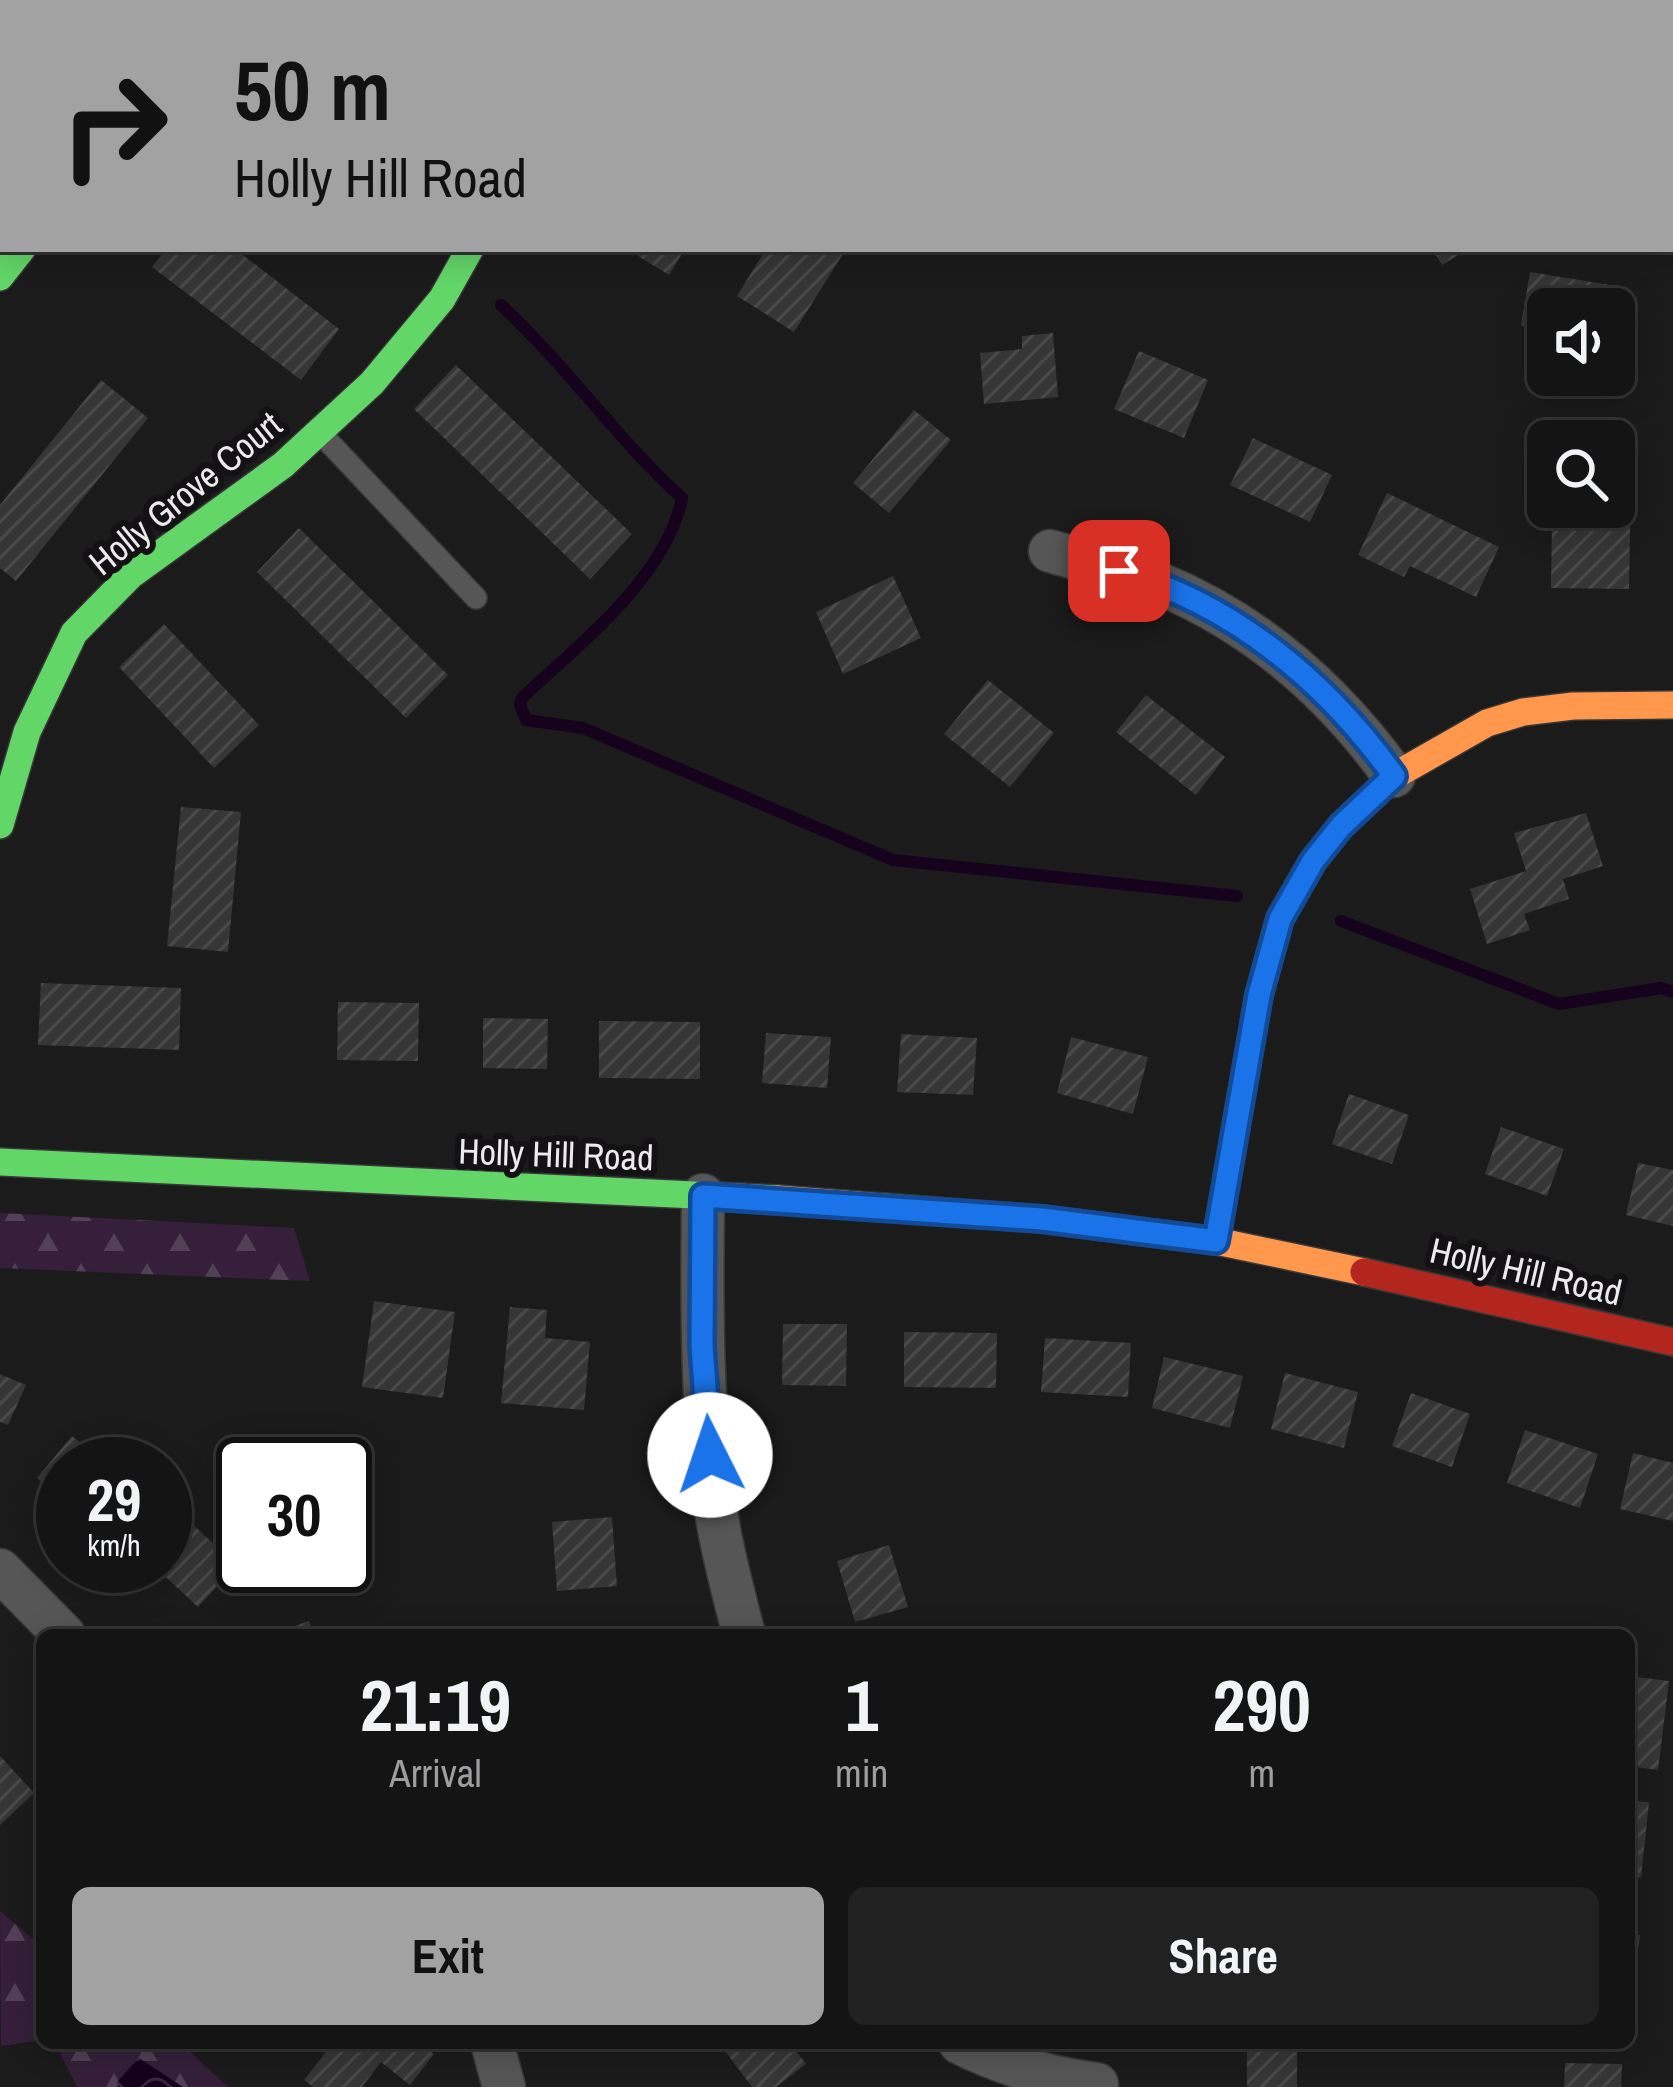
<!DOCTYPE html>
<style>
body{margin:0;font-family:"Archivo Narrow",sans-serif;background:#212122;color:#f1f3f6;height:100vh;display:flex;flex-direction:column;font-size:45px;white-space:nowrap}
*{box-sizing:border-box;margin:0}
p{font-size:39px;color:#9d9ea0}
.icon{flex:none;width:66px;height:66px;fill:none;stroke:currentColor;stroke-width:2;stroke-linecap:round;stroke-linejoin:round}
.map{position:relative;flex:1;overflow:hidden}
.side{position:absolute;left:36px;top:1629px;width:1599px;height:420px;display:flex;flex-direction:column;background:#141414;border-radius:18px;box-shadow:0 6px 30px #0003,0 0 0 3px #333334}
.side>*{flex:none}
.hud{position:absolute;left:0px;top:0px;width:1674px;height:252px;box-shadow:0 6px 30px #0003,0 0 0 3px #333334;background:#a2a2a3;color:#111;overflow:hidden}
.fabs{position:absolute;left:1527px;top:288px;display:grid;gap:24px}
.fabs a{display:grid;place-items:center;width:108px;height:108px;border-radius:18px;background:#141414;box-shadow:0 6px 30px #0003,0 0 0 3px #333334;font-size:60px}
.speed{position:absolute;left:36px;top:1437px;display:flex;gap:24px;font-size:60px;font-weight:700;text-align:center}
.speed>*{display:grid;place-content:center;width:156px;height:156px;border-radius:50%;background:#141414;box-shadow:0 6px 30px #0003,0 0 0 3px #333334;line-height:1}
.speed small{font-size:30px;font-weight:400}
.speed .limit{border:6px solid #111;border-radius:18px;background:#fff;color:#111}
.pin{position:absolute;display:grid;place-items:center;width:102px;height:102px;color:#fff;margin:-51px;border-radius:24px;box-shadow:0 6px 18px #0006}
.me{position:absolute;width:132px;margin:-66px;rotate:356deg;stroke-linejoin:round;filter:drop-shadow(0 0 9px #0008)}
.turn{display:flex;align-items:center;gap:42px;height:252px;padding:0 36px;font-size:54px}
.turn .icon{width:156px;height:156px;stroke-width:2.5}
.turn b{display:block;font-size:84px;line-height:102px}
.eta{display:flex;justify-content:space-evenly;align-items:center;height:204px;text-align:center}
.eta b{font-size:72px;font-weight:700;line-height:84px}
.primary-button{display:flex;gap:24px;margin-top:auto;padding:24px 36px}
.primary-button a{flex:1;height:138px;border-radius:18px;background:#a2a2a3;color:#111;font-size:48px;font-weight:700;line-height:138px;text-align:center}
.primary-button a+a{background:#212122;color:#f1f3f6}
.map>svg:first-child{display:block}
.forest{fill:url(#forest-firs)}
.water{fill:url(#water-waves)}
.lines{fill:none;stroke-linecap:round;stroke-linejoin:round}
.stream{stroke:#16021d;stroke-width:12}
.building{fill:url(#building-hatch)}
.lane-casing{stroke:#373638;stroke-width:24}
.street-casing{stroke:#373638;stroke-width:45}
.fast-casing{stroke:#373638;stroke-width:30}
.slow-casing{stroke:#373638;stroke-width:30}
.jam-casing{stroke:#373638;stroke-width:30}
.lane{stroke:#575657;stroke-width:21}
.street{stroke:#575657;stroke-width:42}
.fast{stroke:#63d668;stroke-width:27}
.slow{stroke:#ff974d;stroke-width:27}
.jam{stroke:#b3261e;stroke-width:27}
.route-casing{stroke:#114b97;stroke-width:30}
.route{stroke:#1a73e8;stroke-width:21}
.labels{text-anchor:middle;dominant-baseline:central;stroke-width:12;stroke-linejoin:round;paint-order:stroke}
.street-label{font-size:36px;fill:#ebeaec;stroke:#131113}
</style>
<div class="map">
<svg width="1673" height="2087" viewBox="0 0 1673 2087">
<defs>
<pattern id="forest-firs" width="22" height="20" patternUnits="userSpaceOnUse" patternTransform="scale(3)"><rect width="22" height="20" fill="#351f3a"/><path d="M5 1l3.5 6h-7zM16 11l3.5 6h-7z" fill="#524057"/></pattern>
<pattern id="water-waves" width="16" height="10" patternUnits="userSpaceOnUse" patternTransform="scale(3)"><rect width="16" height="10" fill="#16021d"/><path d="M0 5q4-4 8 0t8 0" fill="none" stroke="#38273e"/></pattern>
<pattern id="building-hatch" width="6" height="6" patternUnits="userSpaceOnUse" patternTransform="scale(3)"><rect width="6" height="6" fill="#363637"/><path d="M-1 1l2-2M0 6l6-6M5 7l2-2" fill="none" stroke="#4a4a4a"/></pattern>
</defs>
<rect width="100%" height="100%" fill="#1b1b1b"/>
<!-- forest -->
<path class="forest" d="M0,1213L294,1228L310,1281L0,1268Z
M0,1911L42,1947V2040L1,2046Z
M55,2043H180L228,2087H77Z"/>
<!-- water -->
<path class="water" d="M139,2058L183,2087H118L117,2082Z"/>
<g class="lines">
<!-- stream -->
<path class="stream" d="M501,305C566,365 616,438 682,498C666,578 578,645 522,698L520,705L526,720L583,728L893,860L1237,896
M1341,921L1559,1004L1661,988L1673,992"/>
</g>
<!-- building -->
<path class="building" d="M166,249H235L339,329L301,380L152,267Z
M627,249H685L669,275Z
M766,249H846L794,332L737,296Z
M1432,249H1468L1442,265Z
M1530,272L1616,286L1612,309H1548V330L1521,326Z
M1053,333L1058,397L984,404L980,353L1022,349V336Z
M1139,351L1208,380L1184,438L1114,409Z
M456,365L632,534L590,579L414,409Z
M101,380L148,418L16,581L0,568V505Z
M914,410L951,440L889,513L853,483Z
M1253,438L1332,475L1310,522L1230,485Z
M1387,493L1499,547L1476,597L1410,566L1404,577L1358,555Z
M1552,522L1630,524L1629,589L1551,588Z
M299,528L448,675L406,718L257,572Z
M893,576L921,638L843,674L816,612Z
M164,624L259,725L214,768L119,667Z
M988,680L1054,733L1010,787L944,734Z
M1146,695L1225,757L1196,795L1116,732Z
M181,807L241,812L228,952L167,946Z
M1586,813L1603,866L1563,879L1569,899L1524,914L1530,930L1487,944L1470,889L1526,871L1514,833Z
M41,983L181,988L179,1050L38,1045Z
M338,1002L419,1003L418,1061L337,1060Z
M483,1018L548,1019L547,1069L483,1068Z
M599,1021L700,1022V1079L599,1078Z
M766,1033L831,1037L827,1088L762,1083Z
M901,1034L977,1038L973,1095L897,1092Z
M1071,1037L1148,1057L1133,1114L1057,1093Z
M1349,1094L1409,1115L1392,1164L1332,1144Z
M1501,1127L1564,1149L1547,1196L1485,1174Z
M1638,1163L1673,1170V1226L1626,1215Z
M374,1301L455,1312L443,1398L362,1387Z
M510,1307L547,1310L545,1338L590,1342L584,1410L501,1403Z
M783,1324H847L846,1386L782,1385Z
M904,1332L997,1333L996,1388L904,1387Z
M1045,1338L1131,1343L1128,1397L1041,1392Z
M1164,1357L1243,1376L1230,1428L1152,1408Z
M1285,1373L1358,1392L1344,1448L1271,1429Z
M0,1374L26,1385L8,1425L0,1422Z
M1411,1393L1470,1414L1452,1467L1392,1446Z
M1525,1430L1598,1454L1580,1508L1507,1483Z
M72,1436L107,1464H63V1499L37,1478Z
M1633,1453L1673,1463V1521L1620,1509Z
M612,1517L617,1586L557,1591L552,1522Z
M192,1524L237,1565L198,1607L154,1566H165V1554Z
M889,1545L908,1607L855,1622L837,1561Z
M309,1621L314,1635H272V1634Z
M1629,1676L1669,1681L1658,1770L1629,1766Z
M0,1756L34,1793L0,1825Z
M1629,1801L1649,1802L1641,1878L1629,1876Z
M1629,1934L1640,1935L1632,1993L1629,1992Z
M333,2043H419L434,2054L410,2085L381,2062L362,2087H313L304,2080Z
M719,2043H790L806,2064L776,2087H752Z
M1247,2043H1297V2087H1247Z
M1565,2063L1622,2064L1621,2087H1564Z"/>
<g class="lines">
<defs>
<path id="lane" d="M484,0L488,3
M323,436L476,598"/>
<path id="street" d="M1671,121L1673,120
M1050,551C1086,562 1124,569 1158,583C1255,623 1333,691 1394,776
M703,1195C702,1294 701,1392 713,1491C719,1540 732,1587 744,1635
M0,1570L64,1635
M492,2043L504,2087
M960,2043C1004,2065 1048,2078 1097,2084"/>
<path id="fast" d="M0,277L22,249
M0,825L27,732L74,633L131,575L283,465L372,383L442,299L470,249
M0,1162L778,1199"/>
<path id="slow" d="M213,3L215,0
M778,1199L1042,1219L1216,1241L1364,1272
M1216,1241L1259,995L1280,918L1313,861L1341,826L1394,776L1487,723L1523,712L1573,706L1673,705"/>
<path id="jam" d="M1364,1272L1673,1342"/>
</defs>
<!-- lane casing -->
<use href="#lane" class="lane-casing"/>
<!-- street casing -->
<use href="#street" class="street-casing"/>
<!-- fast casing -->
<use href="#fast" class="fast-casing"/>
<!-- slow casing -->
<use href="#slow" class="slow-casing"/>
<!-- jam casing -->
<use href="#jam" class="jam-casing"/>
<!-- lane -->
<use href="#lane" class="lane"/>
<!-- street -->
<use href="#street" class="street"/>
<!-- fast -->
<use href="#fast" class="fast"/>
<!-- slow -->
<use href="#slow" class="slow"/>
<!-- jam -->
<use href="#jam" class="jam"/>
</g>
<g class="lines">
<defs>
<path id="route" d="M710,1455L702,1346L703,1196L1042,1219L1216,1241L1259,995L1280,919L1313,861L1341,826L1394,776C1325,680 1233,604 1119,571"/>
</defs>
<!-- route casing -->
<use href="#route" class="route-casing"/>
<!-- route -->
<use href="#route" class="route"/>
</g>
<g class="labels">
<!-- street labels -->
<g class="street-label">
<text transform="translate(185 493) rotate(-39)">Holly Grove Court</text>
<text transform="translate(556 1154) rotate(2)">Holly Hill Road</text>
<text transform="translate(1526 1271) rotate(13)">Holly Hill Road</text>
</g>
</g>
</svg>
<div class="fabs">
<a><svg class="icon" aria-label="sound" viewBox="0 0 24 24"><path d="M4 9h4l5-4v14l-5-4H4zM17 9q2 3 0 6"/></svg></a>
<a><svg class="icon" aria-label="search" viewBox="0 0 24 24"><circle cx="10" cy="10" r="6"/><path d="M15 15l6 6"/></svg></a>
</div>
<div class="speed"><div>29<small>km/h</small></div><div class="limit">30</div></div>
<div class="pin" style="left:1119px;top:571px;background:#d93025"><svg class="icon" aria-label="arrive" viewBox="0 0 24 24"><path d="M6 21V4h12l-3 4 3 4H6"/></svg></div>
<svg class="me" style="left:710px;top:1455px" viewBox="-20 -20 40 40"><circle r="19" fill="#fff"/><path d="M0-13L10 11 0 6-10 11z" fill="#1a73e8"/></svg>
<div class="hud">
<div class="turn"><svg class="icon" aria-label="right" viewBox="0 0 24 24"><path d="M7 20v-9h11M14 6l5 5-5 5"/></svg><div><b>50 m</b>Holly Hill Road</div></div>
</div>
<section class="side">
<div class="eta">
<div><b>21:19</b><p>Arrival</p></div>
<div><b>1</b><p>min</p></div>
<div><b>290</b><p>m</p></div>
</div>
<div class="primary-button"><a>Exit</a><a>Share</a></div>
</section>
</div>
